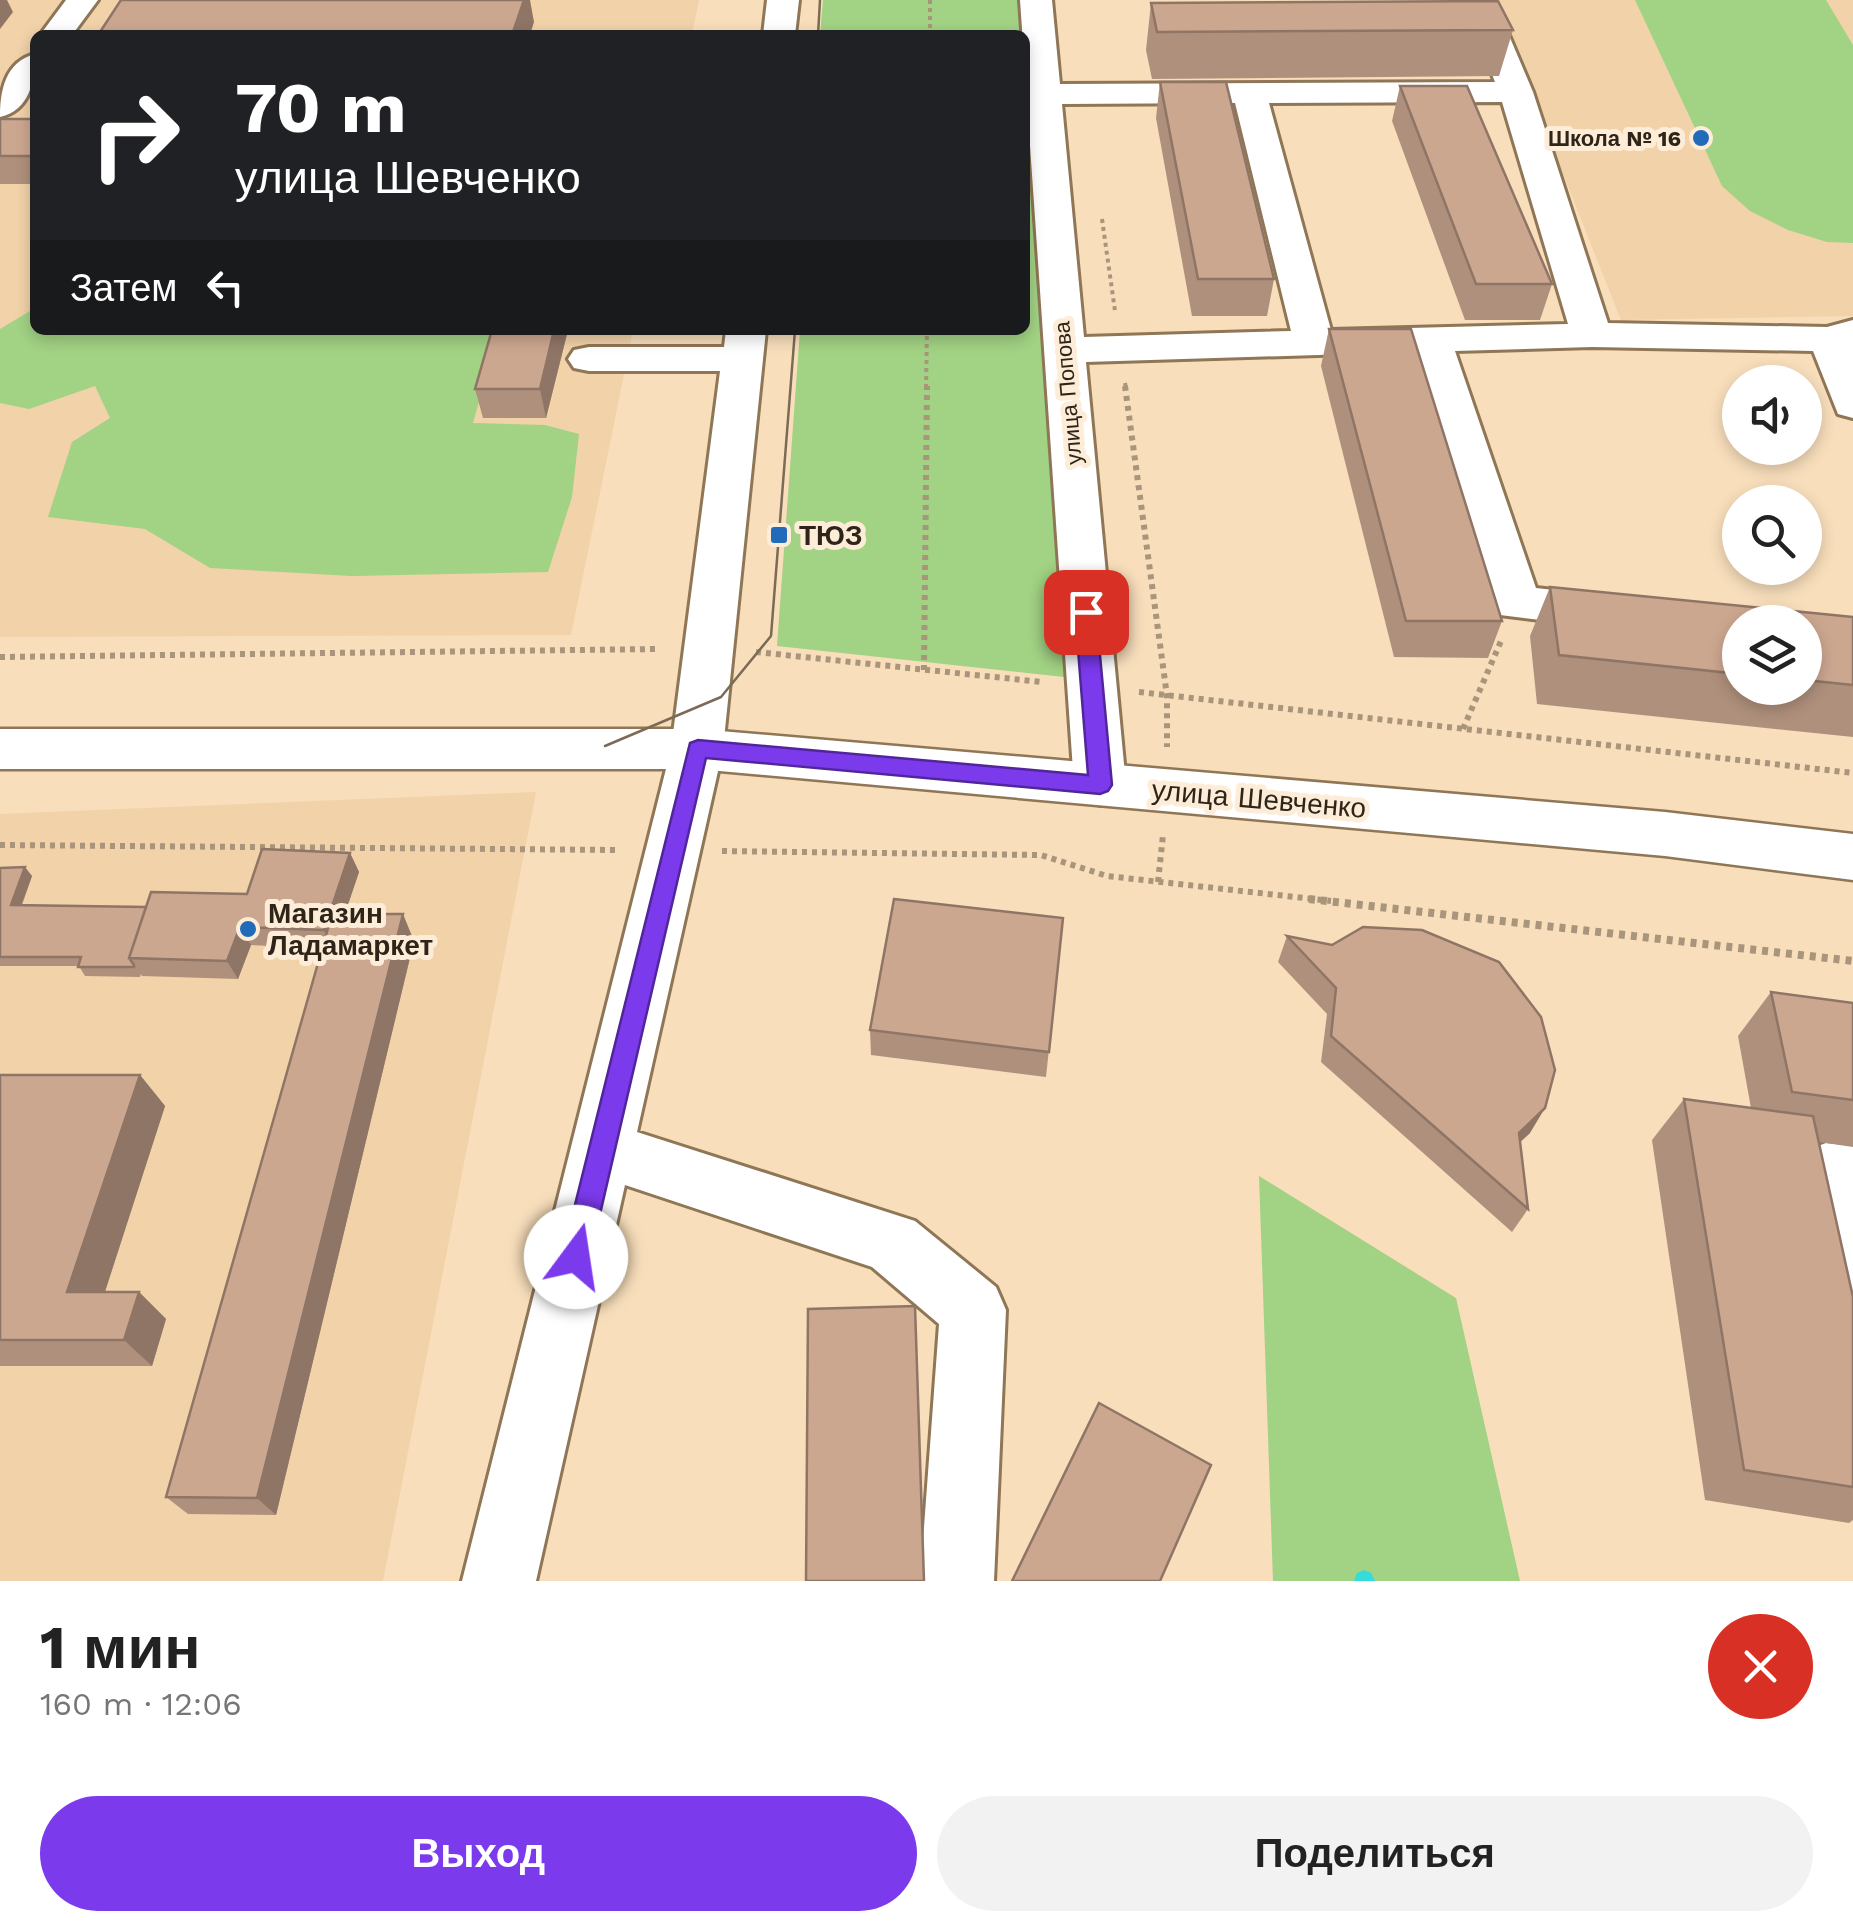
<!DOCTYPE html>
<html lang="ru">
<meta charset="utf-8">
<style>
body{margin:0;font-family:"Work Sans",sans-serif;background:#f2f2f2;color:#222;height:100vh;display:flex;flex-direction:column;font-size:38px;white-space:nowrap}
*{box-sizing:border-box;margin:0}
p{font-size:32px;color:#767676}
.icon{flex:none;width:55px;height:55px;fill:none;stroke:currentColor;stroke-width:2;stroke-linecap:round;stroke-linejoin:round}
.map{position:relative;height:1581px;overflow:hidden}
.side{display:flex;flex-direction:column;background:#fff;flex:1}
.side>*{flex:none}
.guide{position:absolute;left:30px;top:30px;width:1000px;height:305px;border-radius:15px;box-shadow:0 5px 15px #0003;background:#202124;color:#fff;overflow:hidden}
.controls{position:absolute;left:1722px;top:365px;display:grid;gap:20px}
.controls a{display:grid;place-items:center;width:100px;height:100px;border-radius:50%;background:#fff;box-shadow:0 5px 15px #0003;font-size:50px}
.pin{position:absolute;display:grid;place-items:center;width:85px;height:85px;color:#fff;margin:-42px;border-radius:20px;box-shadow:0 5px 15px #0006}
.me{position:absolute;width:110px;margin:-55px;rotate:14deg;stroke-linejoin:round;filter:drop-shadow(0 0 8px #0008)}
.turn{display:flex;align-items:center;gap:35px;height:210px;padding:0 40px;font-size:45px}
.turn .icon{width:130px;height:130px;stroke-width:2.5}
.turn b{display:block;font-size:70px;line-height:85px}
.then{display:flex;align-items:center;height:95px;padding:0 40px;background:#0003;gap:20px;font-size:38px}
.round{display:grid;place-items:center;flex:none;width:105px;height:105px;border-radius:52px;background:#f2f2f2}
.summary{display:flex;align-items:center;justify-content:space-between;height:170px;padding:0 40px}
h1{font-size:60px;font-weight:700;line-height:75px}
.primary-button{display:flex;gap:20px;margin-top:auto;padding:20px 40px}
.primary-button a{flex:1;height:115px;border-radius:60px;background:#7c3aed;color:#fff;font-size:40px;font-weight:700;line-height:115px;text-align:center}
.primary-button a+a{background:#f2f2f2;color:#222}
.map>svg:first-child{display:block}
.built{fill:#f1d2a9}
.green{fill:#a2d284}
.lines{fill:none;stroke-linecap:round;stroke-linejoin:round}
.stream{fill:#36dcdb;fill-rule:evenodd}
.minor-casing{stroke:#8e7656;stroke-width:6}
.major-casing{stroke:#8e7656;stroke-width:5}
.path-far2{stroke:#a9957b;stroke-width:4;stroke-dasharray:4 4;stroke-linecap:butt}
.path-far1{stroke:#a9957b;stroke-width:6;stroke-dasharray:5 5;stroke-linecap:butt}
.path{stroke:#a9957b;stroke-width:8;stroke-dasharray:6 6;stroke-linecap:butt}
.minor{fill:#fff;fill-rule:evenodd}
.major{fill:#fff;fill-rule:evenodd}
.tram{stroke:#7b6b56;stroke-width:2.5}
.wall{fill:#af907c;fill-rule:evenodd}
.shaded-wall{fill:#8f7565}
.building{fill:#cca790;stroke:#8f7565;stroke-width:2.5}
.route{fill:#7c3aed;stroke:#51269a;stroke-width:2.5}
.poi-dot{fill:#226bbb;stroke:#fdedd8;stroke-width:4}
.labels{text-anchor:middle;dominant-baseline:central;stroke-width:10;stroke-linejoin:round;paint-order:stroke}
.far-poi-label{font-size:22px;font-weight:bold;fill:#2e2417;stroke:#fdedd8;text-anchor:end}
.far-street-label{font-size:22px;fill:#2e2417;stroke:#fdedd8}
.poi-label{font-size:28px;font-weight:bold;fill:#2e2417;stroke:#fdedd8;text-anchor:start}
.street-label{font-size:28px;fill:#2e2417;stroke:#fdedd8}
</style>
<div class="map">
<svg width="1853" height="1581" viewBox="0 0 1853 1581">
<rect width="100%" height="100%" fill="#f8debb"/>
<!-- built -->
<path class="built" d="M0,0H699L692,35H35V330H633L571,635L0,637Z
M1494,0H1853V316L1621,320Z
M536,792L383,1581H0V814Z"/>
<!-- green -->
<path class="green" d="M823,0H1032L1082,679L777,646L800,330H1025V35H820Z
M1635,0H1826L1853,45V243L1827,242L1788,230L1750,211L1722,186Z
M35,308V330H499L473,423L545,425L579,434L572,497L548,572L352,576L210,568L145,529L48,517L72,442L110,418L95,386L29,409L0,403V329Z
M1259,1176L1456,1298L1520,1581H1273Z"/>
<g class="lines">
<!-- stream -->
<path class="stream" d="M1364,1570L1371,1573L1375,1581H1354L1357,1573Z"/>
<defs>
<path id="minor" d="M66,0H98L72,35H40Z
M767,0H799L795,35H763Z
M1020,0H1052L1060,84L1495,82L1462,0H1494L1533,92L1608,323L1827,327L1853,320V418L1838,414L1813,351L1592,347L1455,351L1536,588L1740,611L1757,616L1761,622H1740V645L1500,615L1415,352L1086,362L1126,785L1119,799L1100,805L1081,799L1074,785ZM1502,102L1568,324L1331,330L1269,103ZM1235,103L1291,331L1084,337L1062,104Z
M35,54C35,81 30,110 0,117C0,91 5,62 35,54Z
M726,330H766L723,749L637,1132L915,1221L996,1287L1006,1310L994,1581H920L939,1324L872,1267L625,1185L536,1581H462L671,749L720,371H589L574,368L568,359L574,350L589,347H724Z
M1826,1143L1853,1146V1308L1830,1298L1820,1276L1795,1172L1804,1151Z"/>
<path id="major" d="M0,729H697L1665,812L1853,834V880L1665,856L697,769H0Z"/>
</defs>
<!-- minor casing -->
<use href="#minor" class="minor-casing"/>
<!-- major casing -->
<use href="#major" class="major-casing"/>
<!-- path-far2 -->
<path class="path-far2" d="M930,0V35
M1102,219L1115,311
M1125,383L1126,388
M926,388L927,330"/>
<!-- path-far1 -->
<path class="path-far1" d="M1125,386L1167,696V747
M756,652L1042,682
M0,657L659,649
M924,670L927,386
M1139,692L1853,773
M1463,729L1501,641
M0,845L620,850
M722,851L1041,855L1107,876L1331,901
M1158,882L1163,835"/>
<!-- path -->
<path class="path" d="M1309,899L1853,961"/>
<!-- minor -->
<use href="#minor" class="minor"/>
<!-- major -->
<use href="#major" class="major"/>
<!-- tram -->
<path class="tram" d="M818,35L820,0
M605,746L721,697L771,636L795,330"/>
</g>
<!-- wall -->
<path class="wall" d="M1151,3L1513,30L1499,76L1152,79L1146,50Z
M1160,82L1274,279L1267,316H1192L1156,118Z
M1400,86L1552,284L1540,320H1465L1392,121Z
M0,119H35V184H0Z
M1329,329L1502,621L1488,658L1394,657L1321,366Z
M568,330L546,418H483L475,389Z
M1550,587L1853,617V737L1537,704L1530,636ZM1740,622H1805V688H1740Z
M350,853L359,872L345,914L414,941L276,1515L188,1514L166,1497L322,948L251,945L238,979L142,976L141,974L140,977L85,976L79,966H0V868L32,876L22,905L146,907L247,894Z
M1063,918L1046,1077L871,1055L870,1030Z
M1287,936L1530,1133L1520,1142L1528,1209L1512,1232L1321,1062L1327,1014L1278,962Z
M1771,992L1853,1003V1147L1819,1142L1853,1297V1520L1849,1523L1705,1500L1652,1140L1684,1099L1751,1108L1738,1036Z
M0,1075H140L165,1106L105,1292H139L166,1319L152,1366H0Z"/>
<!-- shaded-wall -->
<path class="shaded-wall" d="M0,0H7L13,12L0,29Z
M524,0H530L534,22L530,35H512Z
M554,330H568L546,418L540,389Z
M350,853L359,872L333,948L324,930Z
M25,867L32,876L18,914L11,905Z
M403,914L414,941L276,1515L257,1498Z
M240,927L251,945L238,979L227,961Z
M140,1075L165,1106L96,1319L67,1292Z
M1545,1108L1530,1133L1504,1157L1519,1133Z
M139,1292L166,1319L152,1366L124,1340Z"/>
<!-- building -->
<path class="building" d="M121,0H524L512,35H98Z
M1498,1L1513,30L1157,32L1151,3Z
M1160,82H1226L1274,279H1198Z
M1400,86H1467L1552,284H1476Z
M0,119H35V156H0Z
M1329,329H1411L1502,621H1406Z
M492,330H554L540,389H475Z
M1550,587L1853,617V685L1805,680V622H1740V674L1559,655Z
M262,849L350,853L324,930L240,927L227,961L129,958L151,892L247,894Z
M25,867L11,905L146,907L129,958L134,965V967H78L81,957H0V868Z
M894,899L1063,918L1049,1052L870,1030Z
M332,914H403L257,1498L166,1497Z
M1363,927L1422,930L1499,962L1541,1017L1555,1070L1545,1108L1519,1133L1528,1209L1331,1036L1336,988L1287,936L1332,945Z
M1771,992L1853,1003V1100L1792,1092Z
M0,1075H140L67,1292H139L124,1340H0Z
M1684,1099L1813,1116L1853,1297V1487L1744,1470Z
M915,1306L924,1581H806L808,1309Z
M1099,1403L1211,1465L1160,1581H1012Z"/>
<!-- route -->
<path class="route" d="M1086,605L1096,612L1112,785L1108,791L1100,794L706,758L590,1257L586,1267L576,1271L566,1267L562,1257L690,743L698,740L1088,775L1075,612Z"/>
<!-- markers -->
<g class="poi-dot">
<circle cx="1701" cy="138" r="10"/>
<rect x="769" y="525" width="20" height="20" rx="5"/>
<circle cx="248" cy="929" r="10"/>
</g>
<g class="labels">
<!-- far-poi labels -->
<g class="far-poi-label">
<text x="1681" y="138">Школа № 16</text>
</g>
<!-- far-street labels -->
<g class="far-street-label">
<text transform="translate(1068 393) rotate(-95)">улица Попова</text>
</g>
<!-- poi labels -->
<g class="poi-label">
<text x="799" y="535">ТЮЗ</text>
<text x="268" y="913">Магазин<tspan x="268" dy="32">Ладамаркет</tspan></text>
</g>
<!-- street labels -->
<g class="street-label">
<text transform="translate(1259 799) rotate(5)">улица Шевченко</text>
</g>
</g>
</svg>
<div class="controls">
<a><svg class="icon" aria-label="sound" viewBox="0 0 24 24"><path d="M4 9h4l5-4v14l-5-4H4zM17 9q2 3 0 6"/></svg></a>
<a><svg class="icon" aria-label="search" viewBox="0 0 24 24"><circle cx="10" cy="10" r="6"/><path d="M15 15l6 6"/></svg></a>
<a><svg class="icon" aria-label="layers" viewBox="0 0 24 24"><path d="M12 4l9 5-9 5-9-5zM3 14l9 5 9-5"/></svg></a>
</div>
<div class="pin" style="left:1086px;top:612px;background:#d93025"><svg class="icon" aria-label="arrive" viewBox="0 0 24 24"><path d="M6 21V4h12l-3 4 3 4H6"/></svg></div>
<svg class="me" style="left:576px;top:1257px" viewBox="-20 -20 40 40"><circle r="19" fill="#fff"/><path d="M0-13L10 11 0 6-10 11z" fill="#7c3aed"/></svg>
<div class="guide">
<div class="turn"><svg class="icon" aria-label="right" viewBox="0 0 24 24"><path d="M7 20v-9h11M14 6l5 5-5 5"/></svg><div><b>70 m</b>улица Шевченко</div></div>
<div class="then">Затем<svg class="icon" aria-label="left" viewBox="0 0 24 24"><path d="M17 20v-9H6M10 6l-5 5 5 5"/></svg></div>
</div>
</div>
<section class="side">
<div class="summary"><div><h1>1 мин</h1><p>160 m · 12:06</p></div><a class="round" style="background:#d93025;color:#fff"><svg class="icon" aria-label="close" viewBox="0 0 24 24"><path d="M6 6l12 12M18 6L6 18"/></svg></a></div>
<div class="primary-button"><a>Выход</a><a>Поделиться</a></div>
</section>
